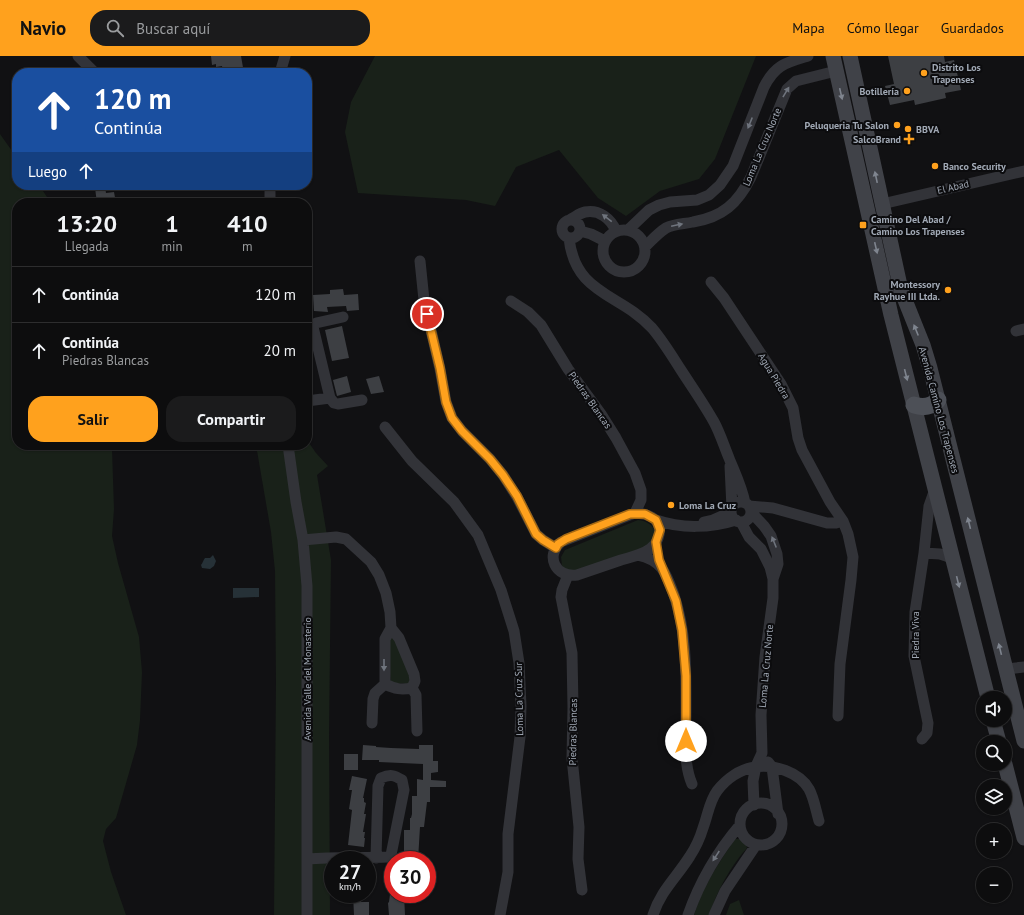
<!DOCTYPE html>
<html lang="es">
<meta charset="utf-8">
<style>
body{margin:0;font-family:"PT Sans",sans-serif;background:#1b1b1c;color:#f1f3f6;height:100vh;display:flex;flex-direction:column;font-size:15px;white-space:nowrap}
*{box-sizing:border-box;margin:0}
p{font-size:13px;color:#9a9c9e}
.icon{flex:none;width:22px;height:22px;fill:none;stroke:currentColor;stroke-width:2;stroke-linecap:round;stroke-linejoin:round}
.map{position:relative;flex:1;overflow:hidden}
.sheet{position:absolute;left:12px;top:142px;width:300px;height:252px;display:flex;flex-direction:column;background:#0d0d0e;border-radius:16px;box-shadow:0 1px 3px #0004,0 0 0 1px #2d2d2e}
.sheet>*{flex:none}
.top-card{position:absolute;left:12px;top:12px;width:300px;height:122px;border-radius:16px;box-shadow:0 1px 3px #0004,0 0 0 1px #2d2d2e;background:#1a4fa0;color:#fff;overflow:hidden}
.buttons{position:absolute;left:976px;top:635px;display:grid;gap:8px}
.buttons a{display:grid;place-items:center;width:36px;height:36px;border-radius:50%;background:#0d0d0e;box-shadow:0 1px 3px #0004,0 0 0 1px #2d2d2e;font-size:20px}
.speed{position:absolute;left:324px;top:795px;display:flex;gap:8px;font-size:20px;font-weight:700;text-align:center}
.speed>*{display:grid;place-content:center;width:52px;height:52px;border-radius:50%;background:#0d0d0e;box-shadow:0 1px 3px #0004,0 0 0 1px #2d2d2e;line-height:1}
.speed small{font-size:10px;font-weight:400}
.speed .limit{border:6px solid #d22;background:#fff;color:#111}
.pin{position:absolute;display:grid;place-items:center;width:34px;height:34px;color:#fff;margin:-17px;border:2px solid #fff;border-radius:50%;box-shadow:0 1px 4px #0007}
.me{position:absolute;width:44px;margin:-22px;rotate:0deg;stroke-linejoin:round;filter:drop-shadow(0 0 3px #0008)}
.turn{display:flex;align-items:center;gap:14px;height:84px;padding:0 16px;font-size:18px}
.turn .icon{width:52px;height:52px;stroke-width:2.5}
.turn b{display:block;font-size:28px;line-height:34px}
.then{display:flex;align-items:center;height:38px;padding:0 16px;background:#0003;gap:8px;font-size:15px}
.eta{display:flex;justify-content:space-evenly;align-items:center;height:68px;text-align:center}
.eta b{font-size:24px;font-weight:600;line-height:28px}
.button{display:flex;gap:8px;margin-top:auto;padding:8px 16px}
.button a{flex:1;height:46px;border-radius:16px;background:#ffa11d;color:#111;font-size:16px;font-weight:600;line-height:46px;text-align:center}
.button a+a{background:#1b1b1c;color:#f1f3f6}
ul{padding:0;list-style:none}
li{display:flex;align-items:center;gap:12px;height:56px;padding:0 16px;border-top:1px solid #2d2d2e}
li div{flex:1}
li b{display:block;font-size:15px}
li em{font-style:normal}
header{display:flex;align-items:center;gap:24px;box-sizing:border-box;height:56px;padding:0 20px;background:#ffa11d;color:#111}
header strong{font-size:19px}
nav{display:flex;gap:22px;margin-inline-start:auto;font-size:14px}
.search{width:280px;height:36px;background:#1b1b1c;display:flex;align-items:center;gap:10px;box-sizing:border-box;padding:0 14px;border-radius:16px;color:#9a9c9e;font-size:15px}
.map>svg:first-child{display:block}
.green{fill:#192119}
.water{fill:#263137}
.building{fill:#3d3f43}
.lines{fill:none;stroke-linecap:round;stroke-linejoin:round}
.minor{stroke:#323338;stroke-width:11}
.secondary{stroke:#404248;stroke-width:15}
.primary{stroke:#4d5057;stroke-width:17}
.oneway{fill:#6f747d}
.oneway2{fill:#7f858f}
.route-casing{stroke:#a66913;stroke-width:10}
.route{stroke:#ffa11d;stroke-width:7}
.poi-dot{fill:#ffa11d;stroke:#0c0c0e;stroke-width:1.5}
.labels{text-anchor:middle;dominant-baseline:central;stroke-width:4;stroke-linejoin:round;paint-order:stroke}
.poi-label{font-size:10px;font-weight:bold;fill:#a1a9b5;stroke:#0c0c0e;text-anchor:start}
.street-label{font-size:10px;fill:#a1a9b5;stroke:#0c0c0e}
</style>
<header>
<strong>Navio</strong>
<div class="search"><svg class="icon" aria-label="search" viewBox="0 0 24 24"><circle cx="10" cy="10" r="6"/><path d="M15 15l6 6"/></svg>Buscar aquí</div>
<nav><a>Mapa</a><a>Cómo llegar</a><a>Guardados</a></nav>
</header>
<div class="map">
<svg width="1024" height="859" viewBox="0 0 1024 859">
<rect width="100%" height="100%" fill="#111113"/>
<!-- green -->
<path class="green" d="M375,0H756L715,103L699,123L660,135L626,160L598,142L559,94L516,111L495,150L466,144L358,137L345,76L351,46Z
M0,78L17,102V129H39L51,147H17V389H94L96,394L112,393L114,453L112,480L118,507L139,581L142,616L140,664L137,689L116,762L106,773L103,785L111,816L126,859H0Z
M307,384L316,397L328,410L317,419L331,504L329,678L330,859H274L276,626L275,515L271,476L256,389H307Z
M638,464C650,465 660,474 652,486C650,489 647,491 644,493L574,517L568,515L562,510L561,501L565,494Z
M391,580L394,581L410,617V628L391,627L387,590Z
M735,783H740L746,788L747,792C729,812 718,834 709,859H694C703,830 718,808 735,783Z
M739,844L744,859H726L730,848Z"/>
<!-- water -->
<path class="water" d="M213,499L216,505L214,510L210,513L202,512L201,509C203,507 203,504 205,502H210Z
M233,532H259V541L233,542Z"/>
<!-- building -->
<path class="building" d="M211,0H241L244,17H223L222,10L216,11V8L212,9Z
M888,0H944L945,6L954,4L961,34L945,37L946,42L915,49L914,44L890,49L885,30L894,28Z
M105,130L106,137L114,136L116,147H97L95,132Z
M343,233L344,239L358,238L359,254L347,255L346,250L327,251L328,256L314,255L313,239L330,238V234Z
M342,270L349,302L332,305L325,274Z
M347,320L351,336L337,340L333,324Z
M379,320L384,336L371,338L366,323Z
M363,689L376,690V691L391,692L419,693V689H433V705H438V716L431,717V724L446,725V731H430V746H427L424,771H420L418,804H404V774H410V762H411L412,758V740H417V723L423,724V708L379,706V704H362Z
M344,698H358V714H344Z
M352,720L367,723L363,742H364V746L366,747L364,758H366L363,776H365L364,782H365L364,791L348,789L352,754L349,753L352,734H349Z
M353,838H361V846H369V859H354Z
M390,838H404L405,859H389L388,847L389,846Z"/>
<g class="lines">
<!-- minor -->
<path class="minor" d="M78,0L95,17
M280,17L285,0
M270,129V147
M882,148L1024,115
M571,163C575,161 580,157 585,156C599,153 611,163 616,175
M562 173a9 9 0 1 1 18 0a9 9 0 1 1-18 0Z
M603 195a21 21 0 1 1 42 0a21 21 0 1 1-42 0Z
M628,174L649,154L659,149L670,146L697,144L709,139L720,129L733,110L764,31C775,9 785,7 808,0
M580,175L591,178L605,185
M569,182C575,239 620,237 652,272C663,285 672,300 681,314C692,331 704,348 714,366C720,377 724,390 729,402C735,417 742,431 745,447
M645,191C652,184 658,177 666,172C674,168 684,168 693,166C723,161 738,147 751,121L787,33L796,25L836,15
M420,205L424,244L440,313L446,346L452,362L462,375L490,403L503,419L517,441L536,478L543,484L556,492
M711,226L724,242L781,328L793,352L798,382L802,394L830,446L843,465L848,478L853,501L851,524L840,608L838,660
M511,245L528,256L541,269L568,313L601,358L616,382L635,417L641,434V444L635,457
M343,261L316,267L313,271L330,342L334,347L338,348L362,344
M1016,275L1024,273
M307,345L330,342
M385,371L412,405L454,446L478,479L501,534L514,575L519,607L521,650L520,681L508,778V816L500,859
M288,389L296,446L303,484L307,530V859
M730,410L732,452
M935,433L929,450L924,497L940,498L952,502
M731 456a10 10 0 1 1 20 0a10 10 0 1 1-20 0Z
M749,450L773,452L827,467H836L843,465
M751,456L764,470L771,480L777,498L778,508L773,523V542L765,601L761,659L762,697L756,710L753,725L754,749
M635,457C644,458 654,459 658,468C662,477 657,488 650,493C642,499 631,501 621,504C606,509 592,514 577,519C555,522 545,499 561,486Z
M656,464C681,473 711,472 736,464
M704,466L713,464L731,456
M741,466L749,481L761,493L770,511L773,523
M303,484L336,481L346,483L371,506L379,519L386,537L390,556L391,572L399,582L414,618L415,625L412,632
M638,499C662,504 666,517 674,539C687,578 686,618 686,659C686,681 683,707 692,728
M568,519L562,534L561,541L572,597L573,652L572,702L579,771L578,803L582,834
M391,572L385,583V628C395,633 401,634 412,632
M1006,613L1024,611
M412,632L416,639L417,675
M372,667L373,643L375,637L385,628
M922,683L927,677L928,667L914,600L915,556L924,497
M768,706L772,711L778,758
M740 768a21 21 0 1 1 42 0a21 21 0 1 1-42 0Z
M307,803C334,801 361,802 388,801L391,799L404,734L402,724C394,719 390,718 381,722L378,730L376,802
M653,859C661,834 677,821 690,800C696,791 700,782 703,772C708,759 709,746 717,735C726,723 740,713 755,711C774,708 799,716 809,733C814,742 816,755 819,765
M688,859C700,825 717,796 740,769
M714,859L725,835L756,789"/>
<!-- secondary -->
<path class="secondary" d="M833,0L891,259L988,642
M850,0L901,234L923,289L930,312L1024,685
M993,664L999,686
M1005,708L1024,782"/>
<!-- primary -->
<path class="primary" d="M914,349C923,352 931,351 938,344"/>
</g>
<!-- one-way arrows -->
<defs><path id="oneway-solid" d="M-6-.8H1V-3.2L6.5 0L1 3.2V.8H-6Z"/></defs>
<g class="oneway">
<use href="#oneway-solid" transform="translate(786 36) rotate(-59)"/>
<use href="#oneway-solid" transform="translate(750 67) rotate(112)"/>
<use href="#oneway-solid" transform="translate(607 162) rotate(-143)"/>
<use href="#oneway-solid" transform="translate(677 169) rotate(-12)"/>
<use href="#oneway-solid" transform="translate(774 486) rotate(-112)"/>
<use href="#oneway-solid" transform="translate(384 609) rotate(90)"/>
<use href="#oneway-solid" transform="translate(716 800) rotate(123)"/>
</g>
<g class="oneway2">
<use href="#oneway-solid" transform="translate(841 38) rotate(77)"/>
<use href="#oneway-solid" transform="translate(876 121) rotate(-102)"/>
<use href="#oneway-solid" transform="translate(876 192) rotate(77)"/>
<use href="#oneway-solid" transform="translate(916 274) rotate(-112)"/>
<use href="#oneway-solid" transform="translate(906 319) rotate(76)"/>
<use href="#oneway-solid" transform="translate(969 467) rotate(-104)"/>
<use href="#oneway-solid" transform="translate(958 526) rotate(76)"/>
<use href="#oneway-solid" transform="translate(1000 593) rotate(-104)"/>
</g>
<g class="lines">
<defs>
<path id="route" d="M427,258L440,312L446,346L452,362L462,375L490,403L503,419L517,440L536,478L543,484L556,492L558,488L566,483L630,458H645L656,464L660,474L656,486L659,504L676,545L682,574L686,620V685"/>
</defs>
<!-- route casing -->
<use href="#route" class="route-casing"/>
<!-- route -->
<use href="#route" class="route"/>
</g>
<!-- markers -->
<g class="poi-dot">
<circle cx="924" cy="17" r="4"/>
<circle cx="907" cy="35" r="4"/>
<circle cx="897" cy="69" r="4"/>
<circle cx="908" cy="73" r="4"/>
<path d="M907 77h4v4h4v4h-4v4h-4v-4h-4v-4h4z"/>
<circle cx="935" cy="110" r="4"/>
<rect x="859" y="165" width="8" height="8" rx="2"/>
<circle cx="948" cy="234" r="4"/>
<circle cx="671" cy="449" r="4"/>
</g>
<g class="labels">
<!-- poi labels -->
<g class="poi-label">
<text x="932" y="11">Distrito Los<tspan x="932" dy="12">Trapenses</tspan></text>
<text x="899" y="35" text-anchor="end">Botillería</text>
<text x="889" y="69" text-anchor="end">Peluqueria Tu Salon</text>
<text x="916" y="73">BBVA</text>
<text x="901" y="83" text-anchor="end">SalcoBrand</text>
<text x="943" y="110">Banco Security</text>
<text x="871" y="163">Camino Del Abad /<tspan x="871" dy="12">Camino Los Trapenses</tspan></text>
<text x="940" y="228" text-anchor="end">Montessory<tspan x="940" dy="12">Rayhue III Ltda.</tspan></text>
<text x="679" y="449">Loma La Cruz</text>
</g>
<!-- street labels -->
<g class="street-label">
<text transform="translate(762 91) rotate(-67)">Loma La Cruz Norte</text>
<text transform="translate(953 131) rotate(-13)">El Abad</text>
<text transform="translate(774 320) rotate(59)">Agua Piedra</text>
<text transform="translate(590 344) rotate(55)">Piedras Blancas</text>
<text transform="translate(939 354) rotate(75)">Avenida Camino Los Trapenses</text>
<text transform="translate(915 579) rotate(-90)">Piedra Viva</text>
<text transform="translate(766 610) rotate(-85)">Loma La Cruz Norte</text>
<text transform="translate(307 623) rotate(-90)">Avenida Valle del Monasterio</text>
<text transform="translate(519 643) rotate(-91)">Loma La Cruz Sur</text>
<text transform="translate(573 676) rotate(-89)">Piedras Blancas</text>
</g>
</g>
</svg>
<div class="buttons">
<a><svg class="icon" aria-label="sound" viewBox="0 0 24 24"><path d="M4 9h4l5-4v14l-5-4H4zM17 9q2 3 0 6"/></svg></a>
<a><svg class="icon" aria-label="search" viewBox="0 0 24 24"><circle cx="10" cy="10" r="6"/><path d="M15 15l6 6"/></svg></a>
<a><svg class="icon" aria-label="layers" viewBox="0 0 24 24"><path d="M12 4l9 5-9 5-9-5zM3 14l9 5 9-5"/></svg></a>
<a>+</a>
<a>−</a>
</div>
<div class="speed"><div>27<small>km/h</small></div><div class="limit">30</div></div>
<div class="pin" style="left:427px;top:258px;background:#d93025"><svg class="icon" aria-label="arrive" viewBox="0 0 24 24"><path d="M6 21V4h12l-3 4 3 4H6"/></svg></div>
<svg class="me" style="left:686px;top:685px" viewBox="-20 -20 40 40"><circle r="19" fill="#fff"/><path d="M0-13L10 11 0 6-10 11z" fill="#ffa11d"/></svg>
<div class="top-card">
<div class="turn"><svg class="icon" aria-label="ahead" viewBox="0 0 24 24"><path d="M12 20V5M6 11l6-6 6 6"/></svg><div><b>120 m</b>Continúa</div></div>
<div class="then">Luego<svg class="icon" aria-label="ahead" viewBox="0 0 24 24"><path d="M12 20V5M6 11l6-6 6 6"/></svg></div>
</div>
<section class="sheet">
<div class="eta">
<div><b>13:20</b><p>Llegada</p></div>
<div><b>1</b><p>min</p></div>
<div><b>410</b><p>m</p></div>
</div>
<ul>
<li><svg class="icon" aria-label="ahead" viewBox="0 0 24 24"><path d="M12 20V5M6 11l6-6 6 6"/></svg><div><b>Continúa</b></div><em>120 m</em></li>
<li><svg class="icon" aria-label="ahead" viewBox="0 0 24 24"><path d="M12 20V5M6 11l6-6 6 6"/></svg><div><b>Continúa</b><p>Piedras Blancas</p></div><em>20 m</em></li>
</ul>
<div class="button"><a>Salir</a><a>Compartir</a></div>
</section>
</div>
